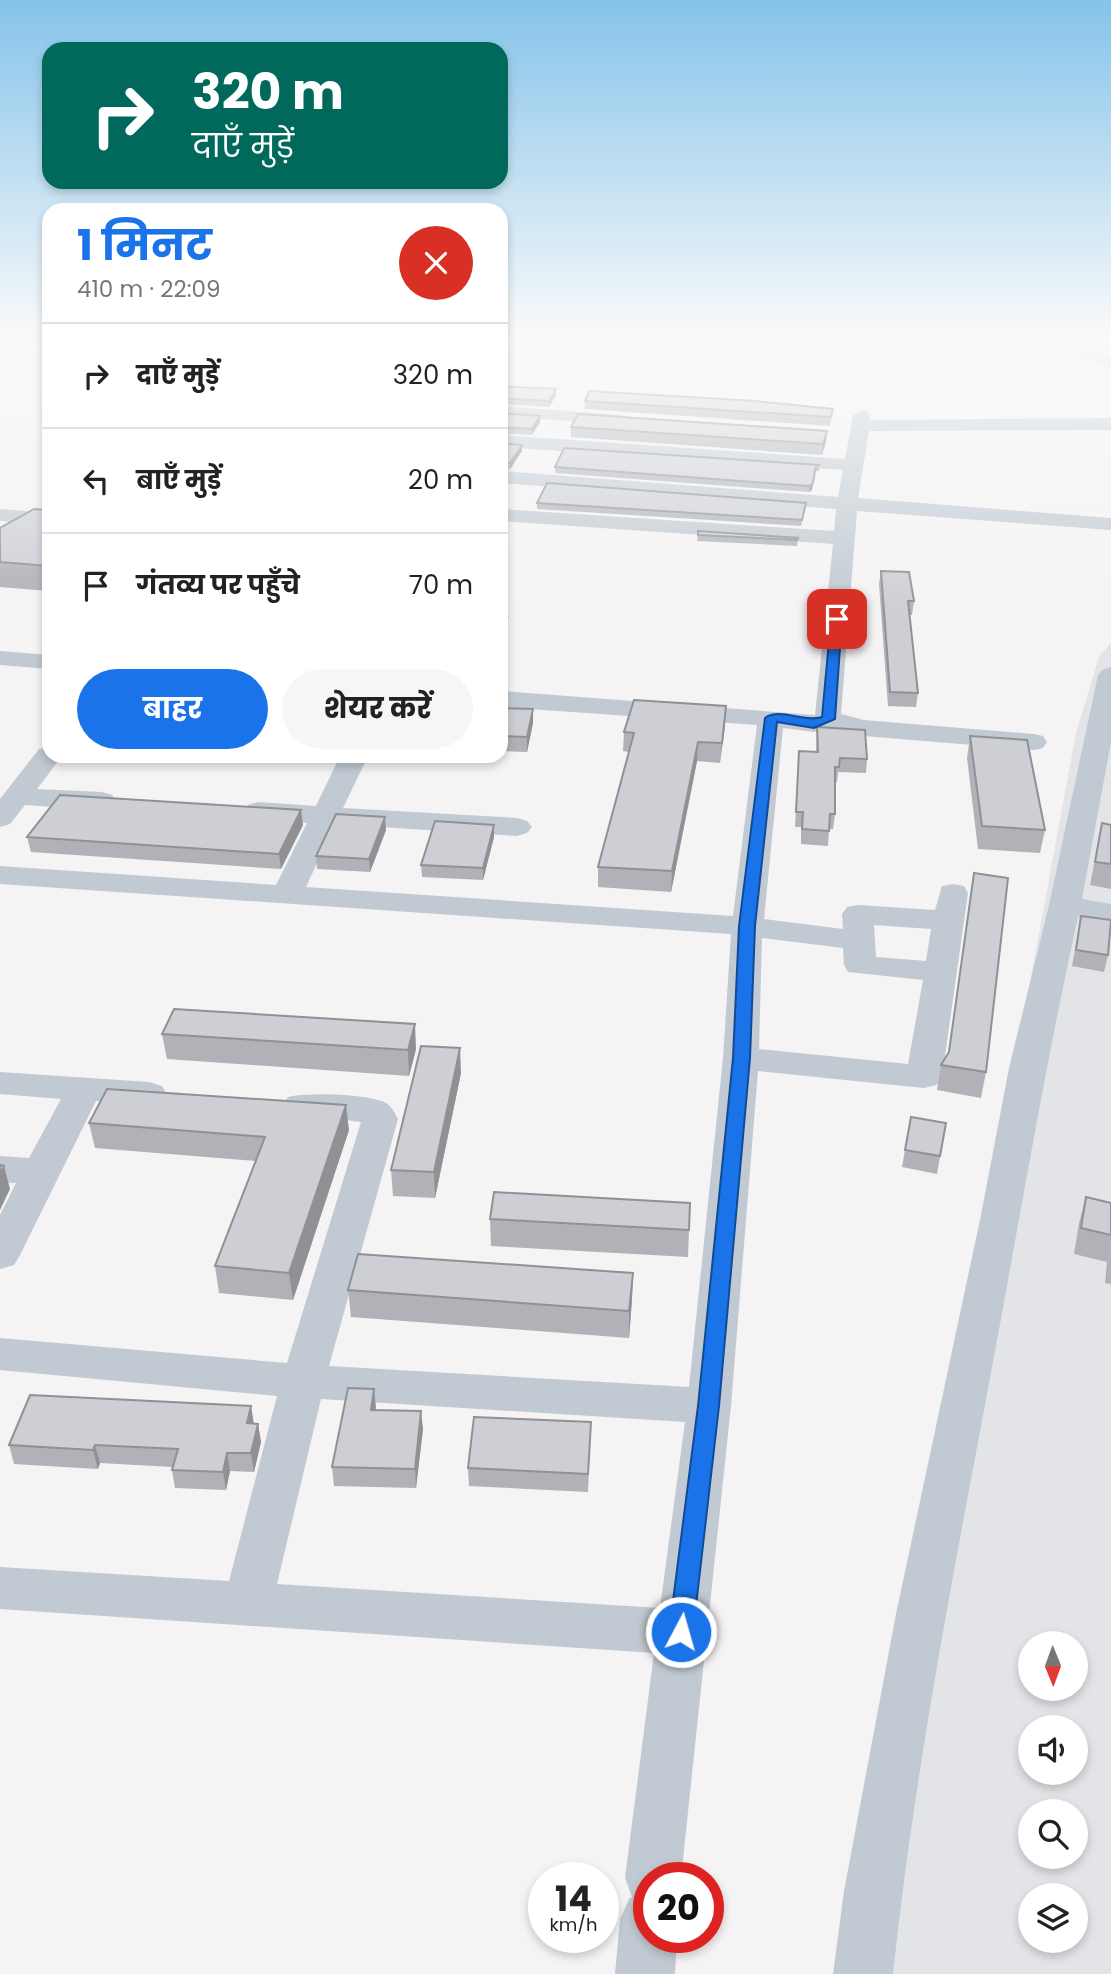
<!DOCTYPE html>
<html lang="hi">
<meta charset="utf-8">
<style>
body{margin:0;font-family:Poppins,"Noto Sans Devanagari",sans-serif;background:#f6f6f6;color:#222;height:100vh;display:flex;flex-direction:column;font-size:26px;white-space:nowrap}
*{box-sizing:border-box;margin:0}
p{font-size:23px;color:#767676}
.icon{flex:none;width:38px;height:38px;fill:none;stroke:currentColor;stroke-width:2;stroke-linecap:round;stroke-linejoin:round}
.map{position:relative;flex:1;overflow:hidden}
.details{position:absolute;left:42px;top:203px;width:466px;height:560px;display:flex;flex-direction:column;background:#fff;border-radius:21px;box-shadow:0 4px 10px #0003}
.details>*{flex:none}
.top-card{position:absolute;left:42px;top:42px;width:466px;height:147px;border-radius:21px;box-shadow:0 4px 10px #0003;background:#00695c;color:#fff;overflow:hidden}
.needle{width:46px;rotate:179deg}
.controls{position:absolute;left:1018px;top:1631px;display:grid;gap:14px}
.controls a{display:grid;place-items:center;width:70px;height:70px;border-radius:50%;background:#fff;box-shadow:0 4px 10px #0003;font-size:35px}
.speed{position:absolute;left:528px;top:1862px;display:flex;gap:14px;font-size:35px;font-weight:700;text-align:center}
.speed>*{display:grid;place-content:center;width:91px;height:91px;border-radius:50%;background:#fff;box-shadow:0 4px 10px #0003;line-height:1}
.speed small{font-size:18px;font-weight:400}
.speed .limit{border:10px solid #d22;background:#fff;color:#111}
.pin{position:absolute;display:grid;place-items:center;width:60px;height:60px;color:#fff;margin:-30px;border-radius:14px;box-shadow:0 4px 10px #0006}
.me{position:absolute;width:77px;margin:-38px;rotate:6deg;stroke-linejoin:round;filter:drop-shadow(0 0 5px #0008)}
.turn{display:flex;align-items:center;gap:24px;height:147px;padding:0 35px;font-size:32px}
.turn .icon{width:91px;height:91px;stroke-width:2.5}
.turn b{display:block;font-size:49px;line-height:60px}
.round{display:grid;place-items:center;flex:none;width:74px;height:74px;border-radius:37px;background:#f6f6f6}
.overview{display:flex;align-items:center;justify-content:space-between;height:119px;padding:0 35px}
h1{font-size:42px;font-weight:700;line-height:52px;color:#1a73e8}
.action{display:flex;gap:14px;margin-top:auto;padding:14px 35px}
.action a{flex:1;height:80px;border-radius:42px;background:#1a73e8;color:#fff;font-size:28px;font-weight:700;line-height:80px;text-align:center}
.action a+a{background:#f6f6f6;color:#222}
ul{padding:0;list-style:none}
li{display:flex;align-items:center;gap:21px;height:105px;padding:0 35px;border-top:2px solid #e0e0e0}
li div{flex:1}
li b{display:block;font-size:26px}
li em{font-style:normal}
.map>svg:first-child{display:block}
.airport{fill:#e2e4e7;fill-rule:evenodd}
.lines{fill:none;stroke-linecap:round;stroke-linejoin:round}
.minor{fill:#c1cad2;fill-rule:evenodd}
.wall{fill:#b0b2b7}
.shaded-wall{fill:#909195}
.building{fill:#cdcfd5;stroke:#909195;stroke-width:2}
.route{fill:#1a73e8;stroke:#114b97;stroke-width:2}
</style>
<div class="map">
<svg width="1111" height="1974" viewBox="0 0 1111 1974">
<rect width="100%" height="100%" fill="#f5f3f3"/>
<!-- airport -->
<path class="airport" d="M1030,336H1111V370Z
M1111,643V1974H847L1076,733L1099,657ZM1031,1643H1076V1689H1031ZM1031,1727H1076V1773H1031ZM1031,1811H1076V1857H1031ZM1031,1895H1076V1941H1031Z"/>
<g class="lines">
<!-- minor -->
<path class="minor" d="M0,336H49V346L1,342Z
M1035,336H1056L1111,358V369Z
M500,406L620,415L629,420L620,425L500,416Z
M862,410L868,411L870,420L1111,418V430L869,431L858,498L1111,518V530L857,511L841,714L864,720L1034,734L1043,736L1047,742L1043,748L1034,750L864,736L830,727L814,732L783,728L764,919L843,929L842,914L847,907L858,905L935,910L942,886L953,884L964,886L968,893L942,1077L937,1085L924,1088L758,1071L731,1406L681,1878H649V1937H677L675,1974H615L620,1919L629,1899L632,1897L625,1878L654,1653L0,1609V1567L229,1581L277,1396L0,1370V1338L287,1363L361,1122L288,1113L283,1105L288,1097C308,1092 365,1094 384,1102C391,1105 395,1113 398,1119L329,1366L689,1387L723,1058L731,934L0,884V866L276,885L307,823L248,817L244,811L248,805L258,802L316,806L340,756H368L343,808L517,818L527,821L532,827L527,833L517,836L335,824L306,887L733,916L757,725L500,707V691L815,715L833,544L500,521V509L834,531L836,509L500,483V471L838,497L843,470L500,447V435L845,459L853,415ZM874,925L931,929L926,961L876,957ZM762,938L843,948L844,965L848,972L923,980L908,1064L759,1049ZM321,1399L685,1422L660,1608L277,1584Z
M0,509L49,513V525L0,521Z
M0,651L49,655V669L0,665Z
M1111,667V742L1082,899L1111,904V922L1078,917C1044,1070 1019,1224 990,1378C953,1576 914,1774 893,1974H833L844,1891L896,1614L981,1215L1009,1068L1049,905L1098,675L1102,670Z
M49,747V756H62L37,789L102,792L112,795L116,801L112,807L102,810L25,805L10,824L0,827V799L39,749Z
M0,1072L149,1082L162,1086L167,1094L162,1102L149,1106L96,1101L20,1255L14,1265L0,1269V1215L16,1183L0,1182V1156L29,1158L61,1099L0,1094Z"/>
</g>
<!-- wall -->
<path class="wall" d="M500,386L556,395L549,407L500,404Z
M585,401L833,409L830,426L585,409Z
M500,413L540,416V422L532,435L500,433Z
M571,427L827,431L826,442L822,455L571,437Z
M500,443L522,451L510,469H500Z
M820,465L819,471H815L812,490L809,492L555,473V467Z
M537,503H806L801,526L537,509Z
M49,510V591L0,587V528Z
M698,531L798,538L797,546L697,541Z
M881,571L914,601L912,615H909L918,693L916,707L888,706L879,584Z
M500,718L533,723L527,752L500,751Z
M725,725L720,763L697,761L671,892L598,887V867L629,752L623,751L624,732Z
M817,727L867,759L866,773L838,772L837,782H835V814L833,829H829L828,846L801,844V827H795L799,751L816,752Z
M970,736L1045,830L1040,853L978,849L967,758Z
M1102,823L1111,825V889L1090,885Z
M303,825L281,869L31,852L27,837Z
M494,825V837L483,880L422,877L421,865Z
M386,830L370,872L317,869L316,856Z
M974,873L986,1072L981,1098L937,1090L941,1065L948,1054Z
M1081,916L1108,955L1104,972L1072,966Z
M162,1034L416,1049L409,1076L167,1059Z
M461,1073L435,1198L393,1196L391,1170Z
M911,1117L946,1123L937,1174L902,1167Z
M89,1123L349,1130L293,1300L219,1293L215,1266L256,1161L95,1148Z
M1086,1197L1111,1203V1284L1105,1283L1107,1262L1074,1254L1079,1223Z
M490,1219L689,1230L688,1257L491,1246Z
M633,1273L632,1299L629,1338L351,1317L348,1290Z
M374,1389L375,1410L423,1429L416,1488L334,1486L332,1467Z
M591,1422L588,1492L469,1486L468,1468Z
M254,1423L258,1424L261,1442L254,1472L230,1471L226,1490L175,1488L172,1470V1467L100,1463L98,1469L14,1464L9,1445Z"/>
<!-- shaded-wall -->
<path class="shaded-wall" d="M556,389V395L549,407V401Z
M540,416V422L532,435V429Z
M827,431L826,442L822,455L823,444Z
M522,445V451L510,469V463Z
M816,465L812,490L809,492V486Z
M507,617L508,630L500,643V629Z
M726,706L725,725L720,763L722,743Z
M533,709V723L527,752V737Z
M698,742L697,761L671,892L672,871Z
M301,810L303,825L281,869L279,854Z
M385,817L386,830L370,872L369,859Z
M494,825V837L483,880V868Z
M415,1024L416,1049L409,1076L408,1050Z
M460,1048L461,1073L435,1198L434,1172Z
M346,1105L349,1130L293,1300L289,1273Z
M4,1166L10,1189L0,1210V1174Z
M633,1273L632,1299L629,1338V1311Z
M374,1389L376,1407L373,1428L371,1410Z
M251,1406L254,1424L247,1423Z
M421,1411L423,1429L416,1488L415,1469Z
M258,1424L261,1442L254,1472L251,1453Z
M95,1445L100,1463L98,1469L93,1450Z
M227,1453L230,1471L226,1490L223,1472Z"/>
<!-- building -->
<path class="building" d="M500,386L556,389L549,401L500,398Z
M589,391L755,401L833,409L831,417L585,401Z
M500,413L540,416L532,429L500,427Z
M578,414L827,431L823,444L571,427Z
M500,443L522,445L510,463H500Z
M564,448L820,465H816L813,483L809,486L555,467Z
M547,483L806,503L802,520L537,503Z
M34,509L49,510V566L0,562V528Z
M698,531L798,538L797,540L698,535Z
M881,571L909,572L914,601H908L918,693L890,692Z
M500,617H507L500,629Z
M634,700L726,706L722,743L698,742L672,871L598,867L634,733L624,732Z
M503,708L533,709L527,737L500,736V718Z
M817,727L865,730L867,759L840,758L839,767H835V814H830L829,831L802,829L803,812H796L799,751L818,752Z
M970,736L1027,740L1045,830L982,826Z
M60,795L301,810L279,854L27,837Z
M336,814L385,817L369,859L316,856Z
M435,821L494,825L483,868L421,865Z
M1102,823L1111,825V864L1095,862Z
M974,873L1008,878L986,1072L941,1065L949,1052Z
M1081,916L1111,920L1108,955L1076,950Z
M174,1009L415,1024L408,1050L162,1034Z
M421,1046L460,1048L434,1172L391,1170Z
M107,1089L346,1105L289,1273L215,1266L265,1137L89,1123Z
M911,1117L946,1123L940,1156L905,1150Z
M0,1165L4,1166L0,1174Z
M494,1192L690,1203L689,1230L490,1219Z
M1086,1197L1111,1203V1235L1081,1228Z
M358,1254L633,1273L629,1311L348,1290Z
M348,1388L374,1389L371,1410L421,1411L415,1469L332,1467Z
M30,1395L251,1406L247,1423L258,1424L251,1453H227L223,1472L172,1470L178,1449L95,1445L93,1450L9,1445Z
M474,1417L591,1422L588,1474L468,1468Z"/>
<!-- sky -->
<linearGradient id="sky" x2="0" y2="1"><stop stop-color="#85c3ea"/><stop offset="0.55" stop-color="#fafafa"/><stop offset="1" stop-color="#fafafa" stop-opacity="0"/></linearGradient>
<rect width="1111" height="612" fill="url(#sky)"/>
<!-- route -->
<path class="route" d="M837,615L842,619L835,719L814,728L777,722L755,926L750,1058L719,1406L693,1632L690,1640L681,1643L673,1640L669,1632L698,1406L733,1058L739,926L765,718C779,707 805,723 822,717L831,619Z"/>
</svg>
<div class="controls">
<a><svg class="needle" viewBox="-14 -14 28 28"><path d="M0-13l5 13h-10z" fill="#e53935"/><path d="M0 13l5-13h-10z" fill="#767676"/></svg></a>
<a><svg class="icon" aria-label="sound" viewBox="0 0 24 24"><path d="M4 9h4l5-4v14l-5-4H4zM17 9q2 3 0 6"/></svg></a>
<a><svg class="icon" aria-label="search" viewBox="0 0 24 24"><circle cx="10" cy="10" r="6"/><path d="M15 15l6 6"/></svg></a>
<a><svg class="icon" aria-label="layers" viewBox="0 0 24 24"><path d="M12 4l9 5-9 5-9-5zM3 14l9 5 9-5"/></svg></a>
</div>
<div class="speed"><div>14<small>km/h</small></div><div class="limit">20</div></div>
<div class="pin" style="left:837px;top:619px;background:#d93025"><svg class="icon" aria-label="arrive" viewBox="0 0 24 24"><path d="M6 21V4h12l-3 4 3 4H6"/></svg></div>
<svg class="me" style="left:681px;top:1632px" viewBox="-20 -20 40 40"><circle r="17" fill="#1a73e8" stroke="#fff" stroke-width="3"/><path d="M0-11L8 9 0 5-8 9z" fill="#fff"/></svg>
<div class="top-card">
<div class="turn"><svg class="icon" aria-label="right" viewBox="0 0 24 24"><path d="M7 20v-9h11M14 6l5 5-5 5"/></svg><div><b>320 m</b>दाएँ मुड़ें</div></div>
</div>
<section class="details">
<div class="overview"><div><h1>1 मिनट</h1><p>410 m · 22:09</p></div><a class="round" style="background:#d93025;color:#fff"><svg class="icon" aria-label="close" viewBox="0 0 24 24"><path d="M6 6l12 12M18 6L6 18"/></svg></a></div>
<ul>
<li><svg class="icon" aria-label="right" viewBox="0 0 24 24"><path d="M7 20v-9h11M14 6l5 5-5 5"/></svg><div><b>दाएँ मुड़ें</b></div><em>320 m</em></li>
<li><svg class="icon" aria-label="left" viewBox="0 0 24 24"><path d="M17 20v-9H6M10 6l-5 5 5 5"/></svg><div><b>बाएँ मुड़ें</b></div><em>20 m</em></li>
<li><svg class="icon" aria-label="arrive" viewBox="0 0 24 24"><path d="M6 21V4h12l-3 4 3 4H6"/></svg><div><b>गंतव्य पर पहुँचे</b></div><em>70 m</em></li>
</ul>
<div class="action"><a>बाहर</a><a>शेयर करें</a></div>
</section>
</div>
